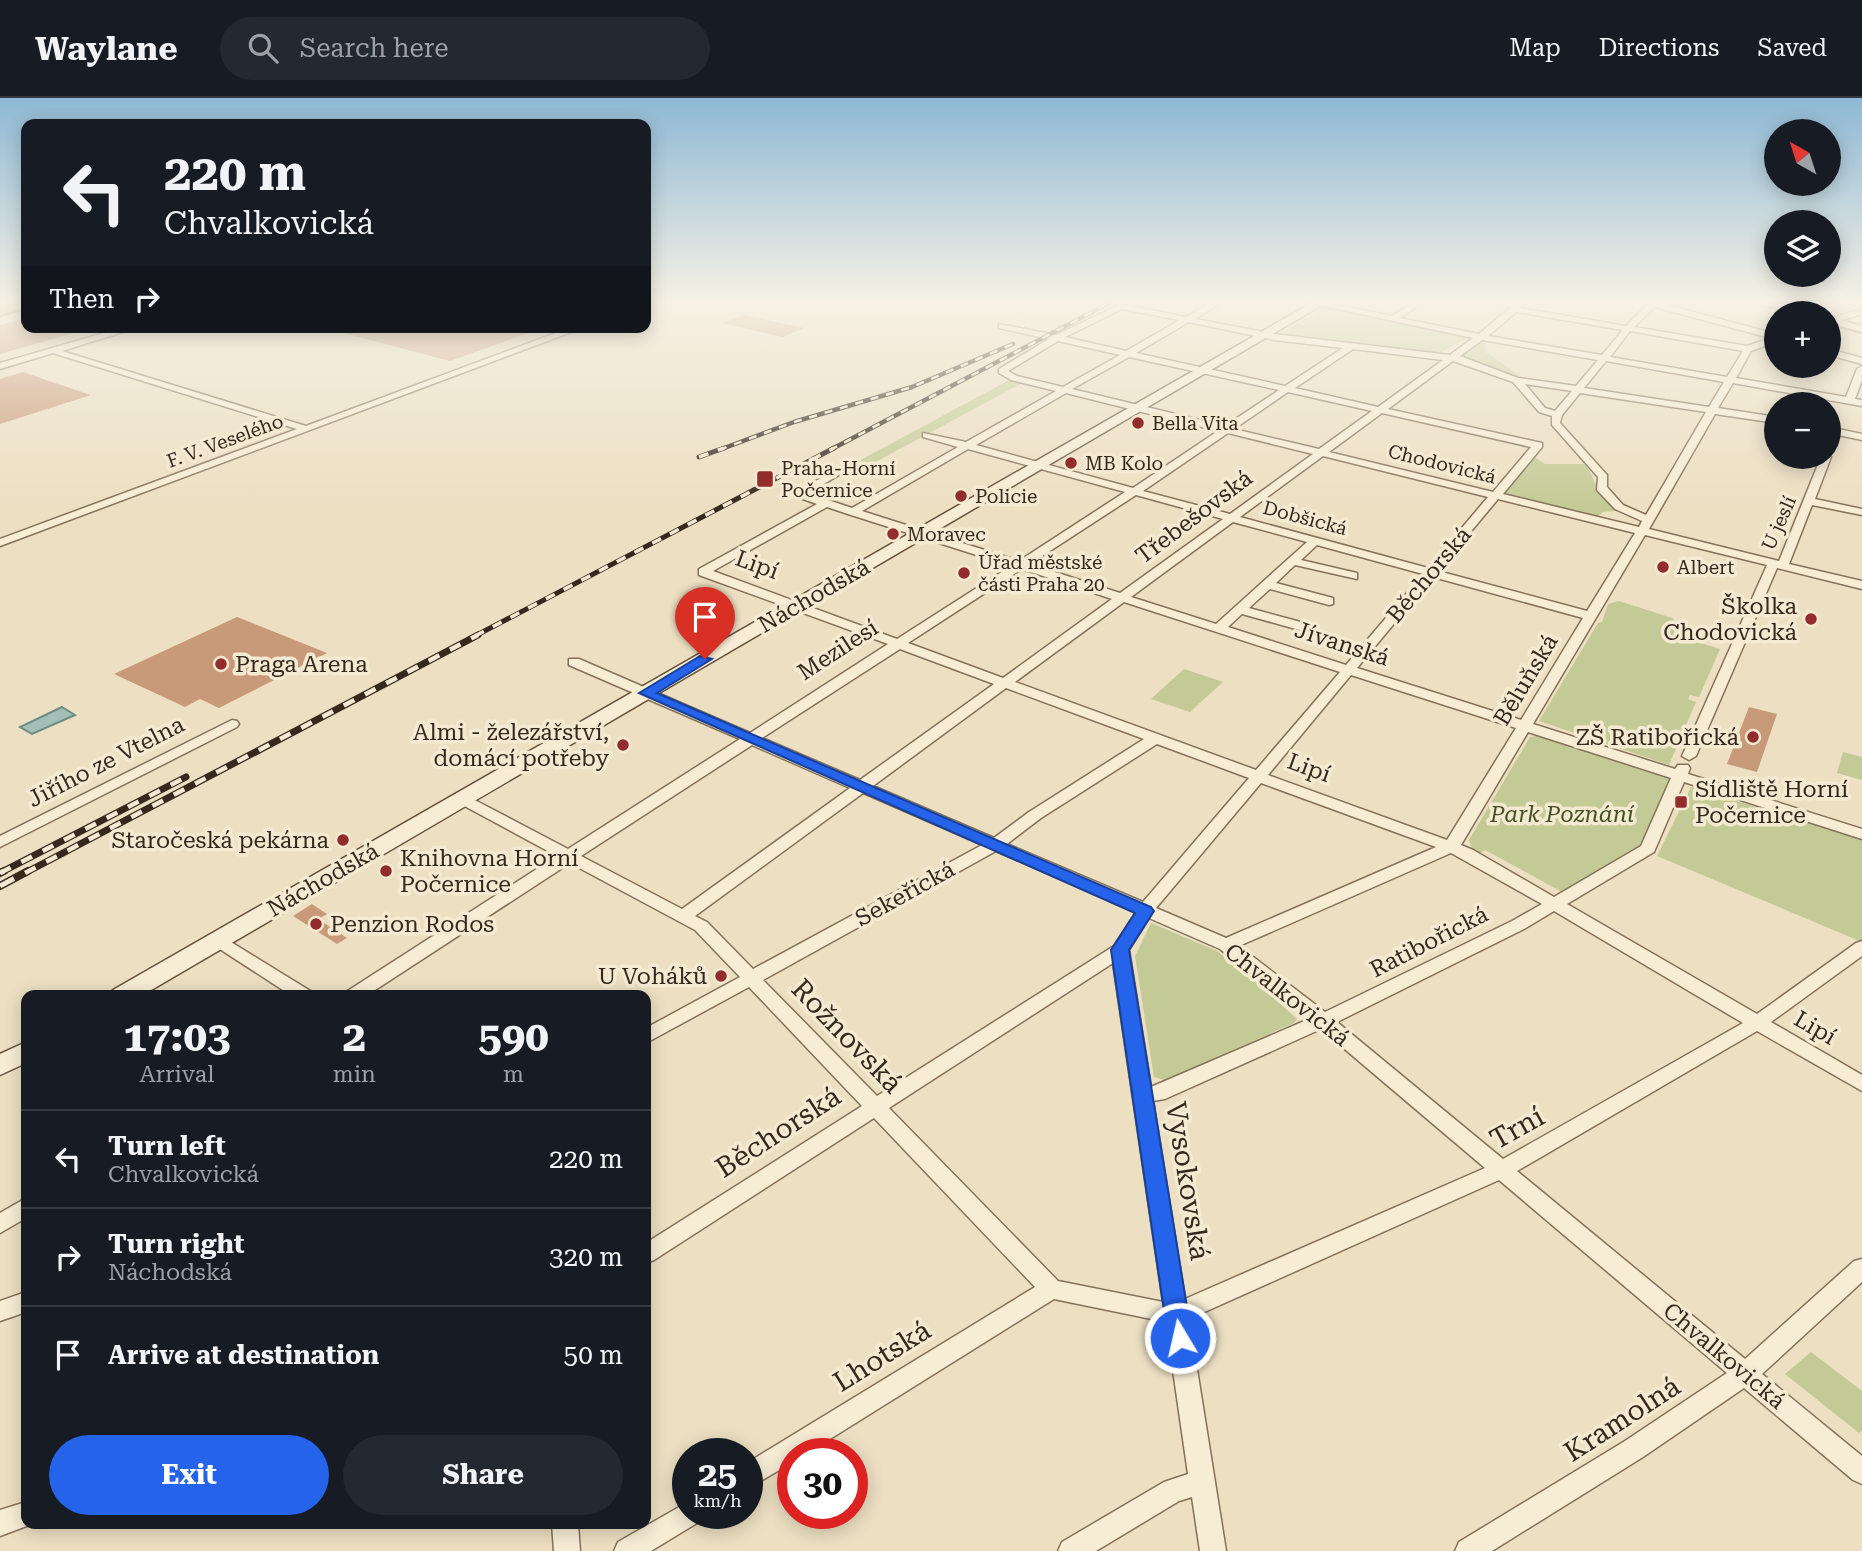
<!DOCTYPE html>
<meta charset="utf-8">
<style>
body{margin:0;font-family:"Roboto Serif",serif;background:#242831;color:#f1f3f6;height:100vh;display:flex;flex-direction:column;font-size:26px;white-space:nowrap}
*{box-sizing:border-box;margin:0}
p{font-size:23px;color:#9ea1a6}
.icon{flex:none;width:38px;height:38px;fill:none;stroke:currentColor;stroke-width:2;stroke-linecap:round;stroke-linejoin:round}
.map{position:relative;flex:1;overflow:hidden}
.side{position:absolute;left:21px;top:892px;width:630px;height:539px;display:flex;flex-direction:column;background:#171b24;border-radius:14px;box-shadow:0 4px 18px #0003}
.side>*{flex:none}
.guide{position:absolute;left:21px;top:21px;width:630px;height:214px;border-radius:14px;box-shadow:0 4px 18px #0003;background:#171b24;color:#f1f3f6;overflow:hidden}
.needle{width:46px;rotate:321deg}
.buttons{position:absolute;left:1764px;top:21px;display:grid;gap:14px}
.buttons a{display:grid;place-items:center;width:77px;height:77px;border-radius:50%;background:#171b24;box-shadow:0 4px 18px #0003;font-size:35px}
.speed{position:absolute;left:672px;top:1340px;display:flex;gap:14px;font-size:35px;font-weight:700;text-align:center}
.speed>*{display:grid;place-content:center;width:91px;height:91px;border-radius:50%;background:#171b24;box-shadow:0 4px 18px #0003;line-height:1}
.speed small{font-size:18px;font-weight:400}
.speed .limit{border:10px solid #d22;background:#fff;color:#111}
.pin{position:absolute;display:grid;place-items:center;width:60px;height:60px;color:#fff;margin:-72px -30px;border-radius:50% 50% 50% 0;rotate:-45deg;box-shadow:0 0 7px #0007}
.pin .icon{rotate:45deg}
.me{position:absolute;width:77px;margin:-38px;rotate:351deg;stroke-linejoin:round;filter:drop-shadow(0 0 5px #0008)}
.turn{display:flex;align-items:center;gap:24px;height:147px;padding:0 28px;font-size:32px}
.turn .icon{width:91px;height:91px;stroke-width:2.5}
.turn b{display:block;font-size:49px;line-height:60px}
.then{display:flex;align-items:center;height:66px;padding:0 28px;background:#0003;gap:14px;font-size:26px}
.eta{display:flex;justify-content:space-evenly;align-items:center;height:119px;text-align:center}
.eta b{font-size:42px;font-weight:700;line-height:49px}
.cta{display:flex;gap:14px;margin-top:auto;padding:14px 28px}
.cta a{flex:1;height:80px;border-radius:42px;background:#2563eb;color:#fff;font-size:28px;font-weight:700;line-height:80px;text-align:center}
.cta a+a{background:#242831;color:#f1f3f6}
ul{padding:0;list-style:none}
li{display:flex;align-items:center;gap:21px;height:98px;padding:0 28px;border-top:2px solid #363941}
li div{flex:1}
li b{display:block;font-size:26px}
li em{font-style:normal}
header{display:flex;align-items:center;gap:42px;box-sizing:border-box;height:98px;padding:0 35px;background:#171b24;border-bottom:2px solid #363941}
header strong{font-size:33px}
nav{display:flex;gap:38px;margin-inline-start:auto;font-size:24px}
.search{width:490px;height:63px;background:#242831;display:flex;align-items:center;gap:18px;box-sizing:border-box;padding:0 24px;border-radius:38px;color:#9ea1a6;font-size:26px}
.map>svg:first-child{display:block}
.green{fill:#c4ca96}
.water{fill:#a4bfb7;stroke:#6c8c84;stroke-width:2}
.building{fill:#c99a79}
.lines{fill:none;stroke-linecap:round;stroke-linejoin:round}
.minor-casing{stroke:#85715a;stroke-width:3}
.tertiary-casing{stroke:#85715a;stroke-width:4}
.secondary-casing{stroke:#67523d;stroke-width:3}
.motorway-casing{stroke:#533f2e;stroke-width:4}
.minor{fill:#f7edd5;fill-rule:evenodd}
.tertiary{fill:#f7edd5;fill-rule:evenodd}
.secondary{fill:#f7edd5;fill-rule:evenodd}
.motorway{fill:#d99f55;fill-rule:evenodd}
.rail-far3-casing{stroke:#35291e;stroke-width:4.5}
.rail-far2-casing{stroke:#35291e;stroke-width:5}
.rail-far1-casing{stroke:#35291e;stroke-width:7}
.rail-casing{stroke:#35291e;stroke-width:8}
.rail-far3{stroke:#f4ead1;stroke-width:2.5;stroke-dasharray:8;stroke-linecap:butt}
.rail-far2{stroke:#f4ead1;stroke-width:3.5;stroke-dasharray:10;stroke-linecap:butt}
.rail-far1{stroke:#f4ead1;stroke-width:4.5;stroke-dasharray:12;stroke-linecap:butt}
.rail{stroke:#f4ead1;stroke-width:5;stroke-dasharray:16;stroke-linecap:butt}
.route{fill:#2563eb;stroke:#184099;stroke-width:2}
.poi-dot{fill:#922c2d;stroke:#f4ead1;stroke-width:2.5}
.labels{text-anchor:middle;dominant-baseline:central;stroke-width:7;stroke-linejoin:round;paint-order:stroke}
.far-poi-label{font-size:19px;fill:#35291e;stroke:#f4ead1;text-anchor:start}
.far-street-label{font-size:19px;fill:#35291e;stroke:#f4ead1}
.street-label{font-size:23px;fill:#35291e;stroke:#f4ead1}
.poi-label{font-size:23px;fill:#35291e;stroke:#f4ead1;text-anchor:end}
.park-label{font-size:23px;font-style:italic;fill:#465125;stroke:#f4ead1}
.near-street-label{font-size:28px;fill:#35291e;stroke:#f4ead1}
</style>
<header>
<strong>Waylane</strong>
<div class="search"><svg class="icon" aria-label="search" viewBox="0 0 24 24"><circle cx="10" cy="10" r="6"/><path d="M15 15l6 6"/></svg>Search here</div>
<nav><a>Map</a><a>Directions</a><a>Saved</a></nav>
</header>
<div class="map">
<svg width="1862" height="1453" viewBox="0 0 1862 1453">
<rect width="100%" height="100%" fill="#ecdfc2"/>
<!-- green -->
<path class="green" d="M1327,209L1470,238L1440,255L1277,238Z
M1485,241L1490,242L1485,247L1486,254L1523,280L1460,258Z
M1011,281L1024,284L857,374L844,371Z
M1533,358L1545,366H1584C1593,375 1592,382 1599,392C1604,400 1615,406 1623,412L1603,414L1597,419L1502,396Z
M1619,503L1672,520L1685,534V540L1720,551L1699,599L1690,597L1688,601L1696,604L1669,667L1539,623L1598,525L1602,524L1608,506Z
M1184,571L1223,584L1190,614L1151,601Z
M1541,637L1670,681L1639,751L1604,769V774L1586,779L1562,794L1485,752L1479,756L1473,753L1469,742L1530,639Z
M1843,654L1862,659V682L1837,675Z
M1691,689L1862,742V844L1657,758Z
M1151,825L1217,853L1252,880L1297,921L1294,925L1164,982L1154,979L1135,858Z
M1811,1254L1862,1293V1333L1859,1335L1785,1276Z"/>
<!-- water -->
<path class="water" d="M62,609L75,617L32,636L20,629Z"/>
<!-- building -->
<path class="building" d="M744,217L804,230L783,239L722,225Z
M26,220V229H83L84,232L0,256V227Z
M336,229H539V231L450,263L336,233Z
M23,274L58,286L91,297L0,326V281Z
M237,519L327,555L219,610L200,601L185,609L114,576Z
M1749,609L1777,616L1757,674L1727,666Z
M312,806L327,816L318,821L347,840L337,846L293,818Z"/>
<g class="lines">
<defs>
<path id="minor" d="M646,203H654L646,207Z
M1213,203H1224L1195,221L1274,236L1450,257L1473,240L1300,203H1318L1392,218L1415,203H1425L1400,220L1479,236L1511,209L1486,203H1527L1520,210L1626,228L1650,204L1662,203L1660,205L1776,236V244L1751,253L1736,280L1846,299L1857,271L1862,268V282L1855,301L1862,302V308L1733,285L1718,310L1776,319V325L1715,316L1649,431L1779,463L1821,359L1830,357L1831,359L1815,401L1862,411V417L1812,407L1789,466L1862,483V491L1777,470L1696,658L1689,662L1682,658L1767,467L1645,437L1533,626L1675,671L1678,667H1688L1690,670L1688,676L1862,731V741L1684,684L1654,754L1567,806L1757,916L1856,845L1862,843V858L1771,924L1862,977V993L1757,933L1517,1073L1745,1261L1854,1163L1862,1161V1184L1762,1276L1862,1358V1386L1853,1382L1744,1290L1643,1359L1492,1453H1455L1459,1444L1625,1343L1727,1275L1499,1082L1189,1221L1226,1453H1200L1192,1399L1179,1403L1096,1453H1058L1062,1444L1164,1384L1188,1376L1166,1224L1054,1201L806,1356H793V1364L747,1391V1365L1035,1189L874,1020L654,1162L646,1165V1145L862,1008L749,889L646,945V930L740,879L695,832L570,765L366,898H343L346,894L557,758L457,704L454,701L457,698H467L568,751L740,641L569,567V561H579L750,635L888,546L699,477V471L817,406L800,400L802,391L840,369L849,371L812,393L810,396L852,410L958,349L923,339V335L966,344L1056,293L1011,282L999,275V271L1049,241L999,230V226L1056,237L1121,206L1186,219ZM1655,209L1770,240L1747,248L1634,229ZM1122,211L1180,222L1126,253L1065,239ZM1516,214L1623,232L1602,257L1488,238ZM1189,224L1274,242L1343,250L1285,288L1136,255ZM1630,233L1743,253L1727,279L1610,259ZM1482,242L1598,262L1576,288L1518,280L1460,258ZM1058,243L1120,257L1063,289L1017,278L1008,273ZM1353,251L1443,262L1378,309L1295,290ZM1129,259L1279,292L1225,328L1072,291ZM1453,263L1513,284L1539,314L1552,318V327L1598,379L1597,392L1615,411L1642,423L1639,429L1503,396L1542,349V345L1388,311ZM1606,263L1724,284L1709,309L1584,290ZM1525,286L1572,293L1555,313L1545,310ZM1288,294L1372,313L1319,351L1234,331ZM1066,295L1218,333L1133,390L976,347ZM1580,295L1706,314L1646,417L1623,407L1607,389V377L1560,325L1562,317ZM1382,315L1531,349L1493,394L1329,354ZM1228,335L1313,356L1230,416L1143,393ZM968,351L1125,394L1019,463L862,413ZM1323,358L1488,399L1428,470L1240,419ZM1136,397L1223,421L1120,495L1030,466ZM1498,401L1635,435L1587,513L1438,473ZM827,409L848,416L1011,468L897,541L713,473ZM1233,424L1307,444L1216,526L1131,499ZM1317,447L1423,476L1346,567L1228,529L1242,516L1303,533L1308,532V526L1249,510L1270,491L1329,507L1333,506V500L1276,485L1295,467L1357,481V475L1301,462ZM1022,471L1112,501L1003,580L908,545ZM1433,479L1583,520L1521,622L1357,570ZM1124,504L1340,574L1256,672L1015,584ZM900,551L994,586L860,682L762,640ZM1351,577L1516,630L1447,742L1268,677ZM1006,590L1144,641L1029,714L994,740L873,688ZM1528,634L1671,680L1641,748L1554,799L1473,752L1461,747ZM1157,646L1249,680L1143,804L1007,746L1041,720ZM752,647L850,690L682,811L581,758ZM1261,685L1436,749L1226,840L1156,810ZM863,695L982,747L753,871L707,824L695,818ZM996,753L1136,814L1114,848L877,998L763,882ZM1451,755L1542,806L1512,823L1325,914L1239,848ZM1554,813L1743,925L1503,1061L1337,924L1524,831ZM1149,820L1220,851L1309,921L1151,989L1129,852ZM1113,865L1163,1204L1058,1183L889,1010ZM1321,931L1485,1070L1185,1201L1153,1003L1165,1001Z
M1588,203H1601V204L1597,206Z
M1862,211V216L1829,226V221Z
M125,229H139L62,253L306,328L572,229H585L0,448V441L297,331L53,255L0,271V265Z
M1829,251L1862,260V266L1829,257Z
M1829,329L1862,336V342L1829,335Z
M232,622L237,623L239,626L237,629L0,749V738Z
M218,836L312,894L315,898H292L212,846L209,842L212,838Z
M26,1100V1120L0,1135V1115Z
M26,1194V1214L0,1223V1203Z
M26,1404V1426H32L0,1438V1412Z
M688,1404V1416H701L697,1425L651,1453H614L618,1444Z
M552,1426H578L580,1453H554Z"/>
<path id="tertiary" d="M1753,203H1771L1808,215H1792Z
M1829,219L1862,228V234L1829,225Z"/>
<path id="secondary" d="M1315,203H1329L141,898H110L113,892Z
M26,944V965L0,977V956Z"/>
<path id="motorway" d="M19,203H26V210L0,217V209Z"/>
</defs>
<!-- minor casing -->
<use href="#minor" class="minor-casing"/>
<!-- tertiary casing -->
<use href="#tertiary" class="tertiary-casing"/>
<!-- secondary casing -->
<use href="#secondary" class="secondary-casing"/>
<!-- motorway casing -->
<use href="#motorway" class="motorway-casing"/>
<!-- minor -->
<use href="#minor" class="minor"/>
<!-- tertiary -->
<use href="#tertiary" class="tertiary"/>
<!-- secondary -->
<use href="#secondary" class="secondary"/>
<!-- motorway -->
<use href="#motorway" class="motorway"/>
<defs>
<path id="rail-far3" d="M719,352L794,324L912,289L1013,246
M830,352L1113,203"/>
<path id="rail-far2" d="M699,359L724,350
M475,538L834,350"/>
<path id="rail-far1" d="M0,775L186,679
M25,775L478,537"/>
<path id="rail" d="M0,775L4,773
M0,788L28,773"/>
</defs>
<!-- rail-far3 casing -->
<use href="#rail-far3" class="rail-far3-casing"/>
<!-- rail-far2 casing -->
<use href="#rail-far2" class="rail-far2-casing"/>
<!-- rail-far1 casing -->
<use href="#rail-far1" class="rail-far1-casing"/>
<!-- rail casing -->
<use href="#rail" class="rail-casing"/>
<!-- rail-far3 -->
<use href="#rail-far3" class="rail-far3"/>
<!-- rail-far2 -->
<use href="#rail-far2" class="rail-far2"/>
<!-- rail-far1 -->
<use href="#rail-far1" class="rail-far1"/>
<!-- rail -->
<use href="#rail" class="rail"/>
</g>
<!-- sky -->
<linearGradient id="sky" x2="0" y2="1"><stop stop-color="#8db8d4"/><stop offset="0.5" stop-color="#f6f1e4"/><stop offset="1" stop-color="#f6f1e4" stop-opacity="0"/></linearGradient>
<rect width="1862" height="407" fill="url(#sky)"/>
<!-- route -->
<path class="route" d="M700,558L712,561L657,595L1151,809L1154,813L1129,852L1192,1240L1188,1247L1180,1250L1172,1247L1168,1240L1111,852L1135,815L639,595Z"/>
<!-- markers -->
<g class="poi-dot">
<circle cx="1138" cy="325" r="7"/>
<circle cx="1071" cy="365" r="7"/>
<rect x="756" y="372" width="18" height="18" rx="3.5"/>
<circle cx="961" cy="398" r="7"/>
<circle cx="893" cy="436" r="7"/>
<circle cx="1663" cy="469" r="7"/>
<circle cx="964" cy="475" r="7"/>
<circle cx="1811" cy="521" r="7"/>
<circle cx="221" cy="566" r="7"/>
<circle cx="1753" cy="639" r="7"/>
<circle cx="623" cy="647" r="7"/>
<rect x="1674" y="697" width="14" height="14" rx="3.5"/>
<circle cx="343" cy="742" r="7"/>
<circle cx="386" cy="773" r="7"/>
<circle cx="316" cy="826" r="7"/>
<circle cx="721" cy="878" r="7"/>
</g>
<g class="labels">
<!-- far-poi labels -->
<g class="far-poi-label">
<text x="1152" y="325">Bella Vita</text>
<text x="1085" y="365">MB Kolo</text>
<text x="781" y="370">Praha-Horní<tspan x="781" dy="22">Počernice</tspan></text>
<text x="975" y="398">Policie</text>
<text x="907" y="436">Moravec</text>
<text x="978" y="464">Úřad městské<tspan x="978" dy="22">části Praha 20</tspan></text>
<text x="1677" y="469">Albert</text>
</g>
<!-- far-street labels -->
<g class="far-street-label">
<text transform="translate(225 343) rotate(-20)">F. V. Veselého</text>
<text transform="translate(1442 366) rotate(14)">Chodovická</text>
<text transform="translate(1305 420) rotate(15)">Dobšická</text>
<text transform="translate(1779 425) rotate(-66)">U jeslí</text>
</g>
<!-- street labels -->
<g class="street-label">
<text transform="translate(1194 419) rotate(-37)">Třebešovská</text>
<text transform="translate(757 467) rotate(20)">Lipí</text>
<text transform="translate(1429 477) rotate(-50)">Běchorská</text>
<text transform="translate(814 498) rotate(-30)">Náchodská</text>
<text transform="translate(1342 546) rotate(18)">Jívanská</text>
<text transform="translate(838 552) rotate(-33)">Mezilesí</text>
<text transform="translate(1526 582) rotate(-59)">Běluňská</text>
<text transform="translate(106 664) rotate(-27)">Jiřího ze Vtelna</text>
<text transform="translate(1309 670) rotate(20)">Lipí</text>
<text transform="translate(323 782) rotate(-30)">Náchodská</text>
<text transform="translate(905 796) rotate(-29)">Sekeřická</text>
<text transform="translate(1429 844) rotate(-27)">Ratibořická</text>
<text transform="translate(1287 897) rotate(38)">Chvalkovická</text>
<text transform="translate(1815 930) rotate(30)">Lipí</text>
<text transform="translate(1724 1258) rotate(40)">Chvalkovická</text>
</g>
<!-- poi labels -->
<g class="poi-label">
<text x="1797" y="508">Školka<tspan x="1797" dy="26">Chodovická</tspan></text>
<text x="235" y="566" text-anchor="start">Praga Arena</text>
<text x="609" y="634">Almi - železářství,<tspan x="609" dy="26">domácí potřeby</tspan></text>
<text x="1739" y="639">ZŠ Ratibořická</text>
<text x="1695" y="691" text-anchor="start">Sídliště Horní<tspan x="1695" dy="26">Počernice</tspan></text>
<text x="329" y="742">Staročeská pekárna</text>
<text x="400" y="760" text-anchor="start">Knihovna Horní<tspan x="400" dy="26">Počernice</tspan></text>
<text x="330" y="826" text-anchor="start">Penzion Rodos</text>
<text x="707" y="878">U Voháků</text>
</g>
<!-- park labels -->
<g class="park-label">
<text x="1562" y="716">Park Poznání</text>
</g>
<!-- near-street labels -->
<g class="near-street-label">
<text transform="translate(847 938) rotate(46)">Rožnovská</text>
<text transform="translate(1517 1030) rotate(-29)">Trní</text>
<text transform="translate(778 1034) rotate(-33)">Běchorská</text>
<text transform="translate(1188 1083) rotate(81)">Vysokovská</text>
<text transform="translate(882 1258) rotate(-32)">Lhotská</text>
<text transform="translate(1622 1321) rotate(-33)">Kramolná</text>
</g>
</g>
</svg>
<div class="buttons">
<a><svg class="needle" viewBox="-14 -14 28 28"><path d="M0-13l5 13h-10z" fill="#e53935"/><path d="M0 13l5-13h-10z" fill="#9ea1a6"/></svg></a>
<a><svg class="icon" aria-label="layers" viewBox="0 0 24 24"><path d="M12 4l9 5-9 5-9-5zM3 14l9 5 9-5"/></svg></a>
<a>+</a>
<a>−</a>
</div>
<div class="speed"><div>25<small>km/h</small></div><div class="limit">30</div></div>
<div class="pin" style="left:705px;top:561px;background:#d93025"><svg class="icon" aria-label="arrive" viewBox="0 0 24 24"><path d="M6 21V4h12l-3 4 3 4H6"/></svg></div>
<svg class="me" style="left:1180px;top:1240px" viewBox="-20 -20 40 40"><circle r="17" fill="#2563eb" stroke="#fff" stroke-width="3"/><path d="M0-11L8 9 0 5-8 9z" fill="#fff"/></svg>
<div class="guide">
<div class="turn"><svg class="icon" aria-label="left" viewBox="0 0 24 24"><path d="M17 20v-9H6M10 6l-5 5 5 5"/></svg><div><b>220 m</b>Chvalkovická</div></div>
<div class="then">Then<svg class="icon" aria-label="right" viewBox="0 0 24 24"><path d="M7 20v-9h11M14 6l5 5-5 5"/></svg></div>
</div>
<section class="side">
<div class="eta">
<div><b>17:03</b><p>Arrival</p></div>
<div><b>2</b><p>min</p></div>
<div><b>590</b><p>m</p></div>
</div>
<ul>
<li><svg class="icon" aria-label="left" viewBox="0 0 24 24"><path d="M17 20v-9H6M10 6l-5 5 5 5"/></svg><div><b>Turn left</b><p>Chvalkovická</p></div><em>220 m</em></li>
<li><svg class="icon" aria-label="right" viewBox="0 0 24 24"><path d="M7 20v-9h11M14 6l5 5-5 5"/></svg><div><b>Turn right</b><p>Náchodská</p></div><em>320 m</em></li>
<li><svg class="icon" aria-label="arrive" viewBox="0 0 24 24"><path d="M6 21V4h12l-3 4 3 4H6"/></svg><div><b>Arrive at destination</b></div><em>50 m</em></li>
</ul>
<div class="cta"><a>Exit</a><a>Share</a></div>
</section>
</div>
